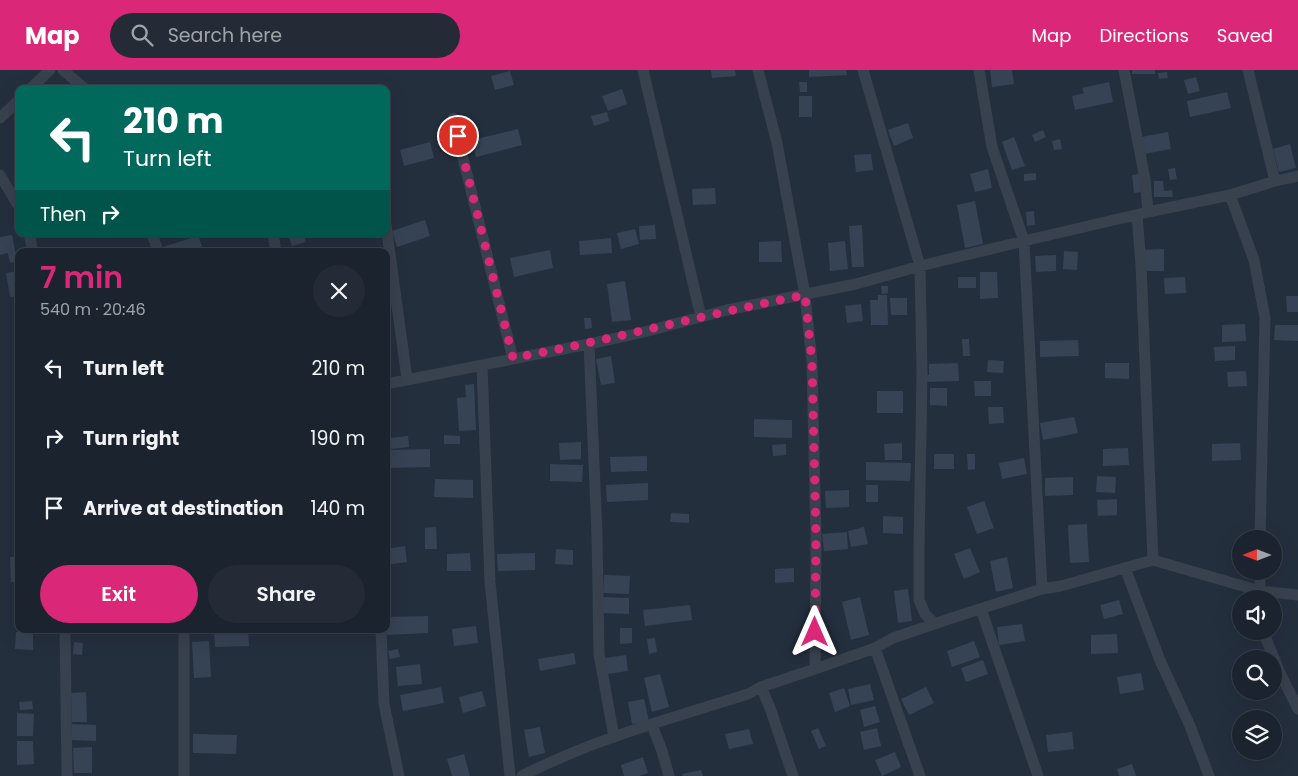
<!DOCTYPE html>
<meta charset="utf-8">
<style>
body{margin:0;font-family:Poppins,sans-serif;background:#242b36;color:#f1f3f6;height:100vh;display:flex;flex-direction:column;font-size:19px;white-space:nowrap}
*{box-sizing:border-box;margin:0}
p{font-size:16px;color:#a0a4aa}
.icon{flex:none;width:28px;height:28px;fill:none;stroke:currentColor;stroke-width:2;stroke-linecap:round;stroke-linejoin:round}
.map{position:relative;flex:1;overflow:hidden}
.drawer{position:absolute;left:15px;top:178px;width:375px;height:385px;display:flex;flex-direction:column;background:#1b232e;border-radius:10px;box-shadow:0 5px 20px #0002,0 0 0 1px #39404a}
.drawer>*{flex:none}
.banner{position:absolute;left:15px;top:15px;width:375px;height:152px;border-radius:10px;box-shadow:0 5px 20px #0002,0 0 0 1px #39404a;background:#00695c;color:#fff;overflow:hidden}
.needle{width:32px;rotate:270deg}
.buttons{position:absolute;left:1232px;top:460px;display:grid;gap:10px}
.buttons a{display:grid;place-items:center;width:50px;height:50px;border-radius:50%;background:#1b232e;box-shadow:0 5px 20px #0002,0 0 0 1px #39404a;font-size:25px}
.pin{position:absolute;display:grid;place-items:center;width:42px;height:42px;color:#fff;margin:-21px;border:2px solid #fff;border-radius:50%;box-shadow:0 1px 5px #0007}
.me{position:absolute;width:55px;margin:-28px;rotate:0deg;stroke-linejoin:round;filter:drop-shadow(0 0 4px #0008)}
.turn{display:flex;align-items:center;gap:18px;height:105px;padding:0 25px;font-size:22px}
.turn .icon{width:65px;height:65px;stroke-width:2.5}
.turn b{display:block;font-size:35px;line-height:42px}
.then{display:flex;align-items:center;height:48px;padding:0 25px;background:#0003;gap:10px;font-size:19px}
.round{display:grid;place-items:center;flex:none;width:52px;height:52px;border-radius:26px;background:#242b36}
.head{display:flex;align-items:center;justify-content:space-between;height:85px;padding:0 25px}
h1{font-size:30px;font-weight:600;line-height:38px;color:#db2777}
.primary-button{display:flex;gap:10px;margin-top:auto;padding:10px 25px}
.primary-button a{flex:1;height:58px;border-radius:30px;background:#db2777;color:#fff;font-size:20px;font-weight:600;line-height:58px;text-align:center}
.primary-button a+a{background:#242b36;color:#f1f3f6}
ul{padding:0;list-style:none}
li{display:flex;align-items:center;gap:15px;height:70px;padding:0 25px}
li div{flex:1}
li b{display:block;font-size:19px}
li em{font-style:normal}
header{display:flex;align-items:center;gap:30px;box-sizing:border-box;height:70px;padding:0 25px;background:#db2777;color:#fff}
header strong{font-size:24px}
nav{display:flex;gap:28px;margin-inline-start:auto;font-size:18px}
.search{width:350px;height:45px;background:#242b36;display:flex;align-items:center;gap:12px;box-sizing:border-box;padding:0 18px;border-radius:28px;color:#a0a4aa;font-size:19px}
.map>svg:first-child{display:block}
.building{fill:#364354}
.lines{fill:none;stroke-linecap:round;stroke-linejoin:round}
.minor{stroke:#38414e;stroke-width:11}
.route{stroke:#db2777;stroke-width:9;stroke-dasharray:0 16.2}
</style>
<header>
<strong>Map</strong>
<div class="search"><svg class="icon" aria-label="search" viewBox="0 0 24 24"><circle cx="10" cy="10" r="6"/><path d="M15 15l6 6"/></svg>Search here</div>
<nav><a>Map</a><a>Directions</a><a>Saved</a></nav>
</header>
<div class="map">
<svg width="1298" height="706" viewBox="0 0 1298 706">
<rect width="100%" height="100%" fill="#242f3e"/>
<!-- building -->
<path class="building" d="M711,0H735L736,6L712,8Z
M809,0H846L847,5L809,7Z
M990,0H1012L1014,14L992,17Z
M1132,0H1155V4H1132Z
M510,1L514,15L495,20L491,6Z
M1167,2L1168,8L1159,9L1158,3Z
M1196,7L1200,21L1188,24L1184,10Z
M799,12H807V22H800Z
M1109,12L1113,32L1075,40L1072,26L1084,23L1082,18Z
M622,19L627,34L608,41L602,26Z
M1227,22L1231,38L1190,47L1187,31Z
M799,26H812V47H799Z
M607,42L609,51L594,56L591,46Z
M908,53L913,68L894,76L888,60Z
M518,59L522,75L476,87L472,70Z
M1043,60L1046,67L1035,72L1032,65Z
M1168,62L1171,79L1144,84L1141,67Z
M1014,67L1025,96L1012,100L1002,72Z
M1060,69L1062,79L1054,80L1052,71Z
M430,72L434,88L404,96L400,80Z
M1290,74L1296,98L1279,102L1273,79Z
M871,84L873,100L856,102L854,85Z
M1175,98L1177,109L1170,110L1168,99Z
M988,99L992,118L975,122L970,104Z
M1036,103V110L1024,111V104Z
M1139,104L1141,122L1134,123L1132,105Z
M1154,111H1163L1164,121L1172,120L1173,127H1154Z
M715,118L716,134L693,135L692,119Z
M975,131L983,174L965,178L957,135Z
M1034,141L1035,155L1027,156L1026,142Z
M425,150L430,166L397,177L392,161Z
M655,155L656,169L640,170L639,156Z
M862,155L864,197H852L849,156Z
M635,159L639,174L621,179L617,163Z
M197,164H198L202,177L187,181H164L163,177L191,168V166Z
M303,164L306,172L292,176L289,167Z
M12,165L17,191L10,193L8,183L0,185V167Z
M611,168L612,183L580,185L579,171Z
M781,171L782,192H759V172Z
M845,171L848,199L830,201L828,173Z
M1164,179V201H1143L1142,180Z
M550,180L553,198L514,207L510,188Z
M1064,181L1078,182L1077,200L1063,199Z
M1056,185V201L1036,202L1035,186Z
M19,201V226L10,227L6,203Z
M980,202H997L998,228L980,229Z
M958,207H976V218H958Z
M1185,207L1186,223L1165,224L1164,208Z
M625,211L631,250L612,252L607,214Z
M881,216H888V223L882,224Z
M878,225H887L888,255H871L870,230H878Z
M1286,226H1298V242H1287Z
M890,228H907V245H891Z
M861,234L863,251L847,253L845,236Z
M584,248H591L592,258L585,259Z
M1245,254L1246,271L1222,272V255Z
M1275,255H1298V271L1274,270Z
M962,269H969L970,286H963Z
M1078,270L1079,286L1040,287V271Z
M1235,276V290L1215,291L1214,277Z
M611,286L615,313L601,315L596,289Z
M988,290L1004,291L1003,303L987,302Z
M958,293L959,311L924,312V305H929V294Z
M1105,293H1129V309L1105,308Z
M1246,301L1247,316L1228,317L1227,302Z
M974,311H991V326H975Z
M474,314L476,360L459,361L457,328L466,327L465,315Z
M930,318H947V336L930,335Z
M877,321H903V343H877Z
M386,335H389L390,349H386Z
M988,337H1003L1004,353L989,354Z
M1074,347L1078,363L1043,370L1040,353Z
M754,349L792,350V368L754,367Z
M444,365L460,366V374H444Z
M408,366L409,377L391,379L390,368Z
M581,372V389L560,390L559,373Z
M902,373V390H885L884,374Z
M1240,373L1241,390L1212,391V374Z
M786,374V385L773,386L772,375Z
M1128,378L1129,395L1103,396V379Z
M430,379V397L388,398L387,380Z
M934,384H954V399H934Z
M967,384H975V399L968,400Z
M647,386V401L611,402L610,387Z
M1024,388L1027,404L1002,409L999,393Z
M866,392L911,393L910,411L866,410Z
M550,394L583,395L582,412L550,411Z
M1097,406L1116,407L1115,423L1096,422Z
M1073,407V425L1045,426V408Z
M435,409L473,410V428L434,427Z
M648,413V430L607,432L606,415Z
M866,415H878V432H866Z
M849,420V437L826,438L825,421Z
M1117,429V445L1098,446L1097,430Z
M984,431L994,458L977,464L967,437Z
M671,443L689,444V453L670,452Z
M883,446L903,447V464L883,463Z
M15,449L19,450V483H14Z
M1087,454L1089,492L1070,493L1068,455Z
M436,457L437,479H425V458Z
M864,457L868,474L851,477L848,461Z
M847,462L848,479L824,481L822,464Z
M405,476L407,492L386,495V479Z
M970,478L980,502L964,509L954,484Z
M556,479L573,480V495L555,494Z
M470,483L471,501H447V484Z
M535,483V500L498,501L497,484Z
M10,487H19V512H11Z
M1007,487L1013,518L996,522L990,491Z
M794,498V512L775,513V499Z
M604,505L630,506L629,524L603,523Z
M908,519L912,551L898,553L894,521Z
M603,527L629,528V544L603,543Z
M860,527L869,565L851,570L842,532Z
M1119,530L1123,544L1104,549L1100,535Z
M690,535L692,550L645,556L643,540Z
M428,546V563L387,565V547Z
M1022,554L1025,571L999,575L997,557Z
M476,556L478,573L454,576L452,559Z
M620,558H632V573L620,574Z
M214,559H248L249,576L215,577Z
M16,562H33V580L15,579Z
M1117,564L1118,583L1091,584V565Z
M655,568L657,582L649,584L647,569Z
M209,571L211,607L194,608L192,572Z
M974,571L980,587L952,597L947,581Z
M74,572L83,573L82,585L73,584Z
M398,579L400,587L390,589L388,581Z
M574,583L576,594L540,601L538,589Z
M626,585L628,601L607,604L605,588Z
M983,590L988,604L966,612L961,598Z
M420,594L422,614L398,616L396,597Z
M1141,603L1144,620L1120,624L1117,607Z
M660,604L669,637L652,642L644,608Z
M870,614L874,630L851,635L848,619Z
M441,617L444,633L403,641L400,625Z
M926,617L934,633L909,645L901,629Z
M844,618L850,636L835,642L829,623Z
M482,621L486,636L463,643L459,627Z
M86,622L87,652H72L71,623Z
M644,629L649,651L632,654L628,632Z
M32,631L33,639L20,640L19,632Z
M875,636L880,652L864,657L860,640Z
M17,643L34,644L33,666H17Z
M72,654L96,655V671L72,670Z
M540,657L545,683L529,687L524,660Z
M818,658L826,676L819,679L811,661Z
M877,658L881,676L864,680L860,662Z
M749,659L753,674L729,679L725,664Z
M1072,662L1074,679L1048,682L1046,665Z
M193,664L237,665L236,684L193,683Z
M17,671H33L34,694L17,695Z
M92,677V703H74L73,678Z
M895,682L901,697L882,706L875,690Z
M464,684L470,706H452L447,689Z
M643,687L648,703L639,706H624L621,695Z
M1132,694L1136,706H1119L1117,699Z
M701,700L703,706H683L682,704Z"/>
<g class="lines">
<!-- minor -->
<path class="minor" d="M63,0L85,19
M643,0L701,247
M758,0L777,73L805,225L812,292L816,469L815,599
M863,0L920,196L922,304L919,477V530L925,544L935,554
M979,0L992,77L1024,171L1042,519
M1124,0L1145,109L1148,142
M1248,0L1275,111
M30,19L50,0
M0,48L19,30
M453,48L513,289
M0,105L19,137
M1230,125L1254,190L1265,248L1260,469
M1137,145L1141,195L1153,490
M386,155L407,309
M29,164L33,181
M152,164L158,181
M273,164L276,181
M589,274L597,464L599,584L614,667
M482,295L490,512L510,706
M386,314L589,274L644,262L727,240L856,214L920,196L1024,171L1148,142L1230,125L1275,111L1298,106
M1125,498L1159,588L1190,656L1209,706
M1260,501V527
M981,539L1038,706
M65,559L67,706
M381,559L384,634L399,706
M1263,561L1280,603L1298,639
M875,578L920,706
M761,617L815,599L875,578L893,568L952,548L1042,519L1061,516L1153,490L1260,521L1298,525
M652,655L662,681L669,706
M184,706V559
M522,706C593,669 672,648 748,624L761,617L770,638L793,706"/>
</g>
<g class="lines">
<!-- route -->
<path class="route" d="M458,66L513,288C611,270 707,244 805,225L812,292L816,469L815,562"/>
</g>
</svg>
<div class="buttons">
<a><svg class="needle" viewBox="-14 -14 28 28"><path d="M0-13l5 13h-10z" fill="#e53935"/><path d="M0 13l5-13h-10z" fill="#a0a4aa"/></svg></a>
<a><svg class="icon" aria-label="sound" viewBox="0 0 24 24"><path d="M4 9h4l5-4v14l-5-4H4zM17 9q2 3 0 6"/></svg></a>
<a><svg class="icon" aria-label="search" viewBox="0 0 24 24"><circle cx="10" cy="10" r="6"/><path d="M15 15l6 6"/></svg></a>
<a><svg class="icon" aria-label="layers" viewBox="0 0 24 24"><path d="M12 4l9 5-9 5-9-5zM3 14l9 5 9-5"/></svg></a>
</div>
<div class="pin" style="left:458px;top:66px;background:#d93025"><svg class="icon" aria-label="arrive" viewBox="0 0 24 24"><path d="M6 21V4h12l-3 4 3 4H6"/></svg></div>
<svg class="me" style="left:815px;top:562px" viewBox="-20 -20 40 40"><path d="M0-17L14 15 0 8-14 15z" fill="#db2777" stroke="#fff" stroke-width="4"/></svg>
<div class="banner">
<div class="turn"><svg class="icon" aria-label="left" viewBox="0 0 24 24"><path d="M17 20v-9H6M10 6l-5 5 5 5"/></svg><div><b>210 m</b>Turn left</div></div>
<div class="then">Then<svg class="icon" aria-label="right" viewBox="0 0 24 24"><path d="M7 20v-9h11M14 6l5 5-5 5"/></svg></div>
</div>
<section class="drawer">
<div class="head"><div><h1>7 min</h1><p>540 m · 20:46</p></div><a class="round"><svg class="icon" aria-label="close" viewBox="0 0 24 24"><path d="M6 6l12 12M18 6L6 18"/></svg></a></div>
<ul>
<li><svg class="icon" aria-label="left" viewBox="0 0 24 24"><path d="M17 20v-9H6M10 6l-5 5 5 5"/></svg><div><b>Turn left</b></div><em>210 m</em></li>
<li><svg class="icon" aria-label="right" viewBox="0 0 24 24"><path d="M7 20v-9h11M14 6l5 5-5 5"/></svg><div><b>Turn right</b></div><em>190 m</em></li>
<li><svg class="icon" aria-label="arrive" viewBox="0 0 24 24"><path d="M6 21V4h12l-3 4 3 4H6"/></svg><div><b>Arrive at destination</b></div><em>140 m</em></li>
</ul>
<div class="primary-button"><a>Exit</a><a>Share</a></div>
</section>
</div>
